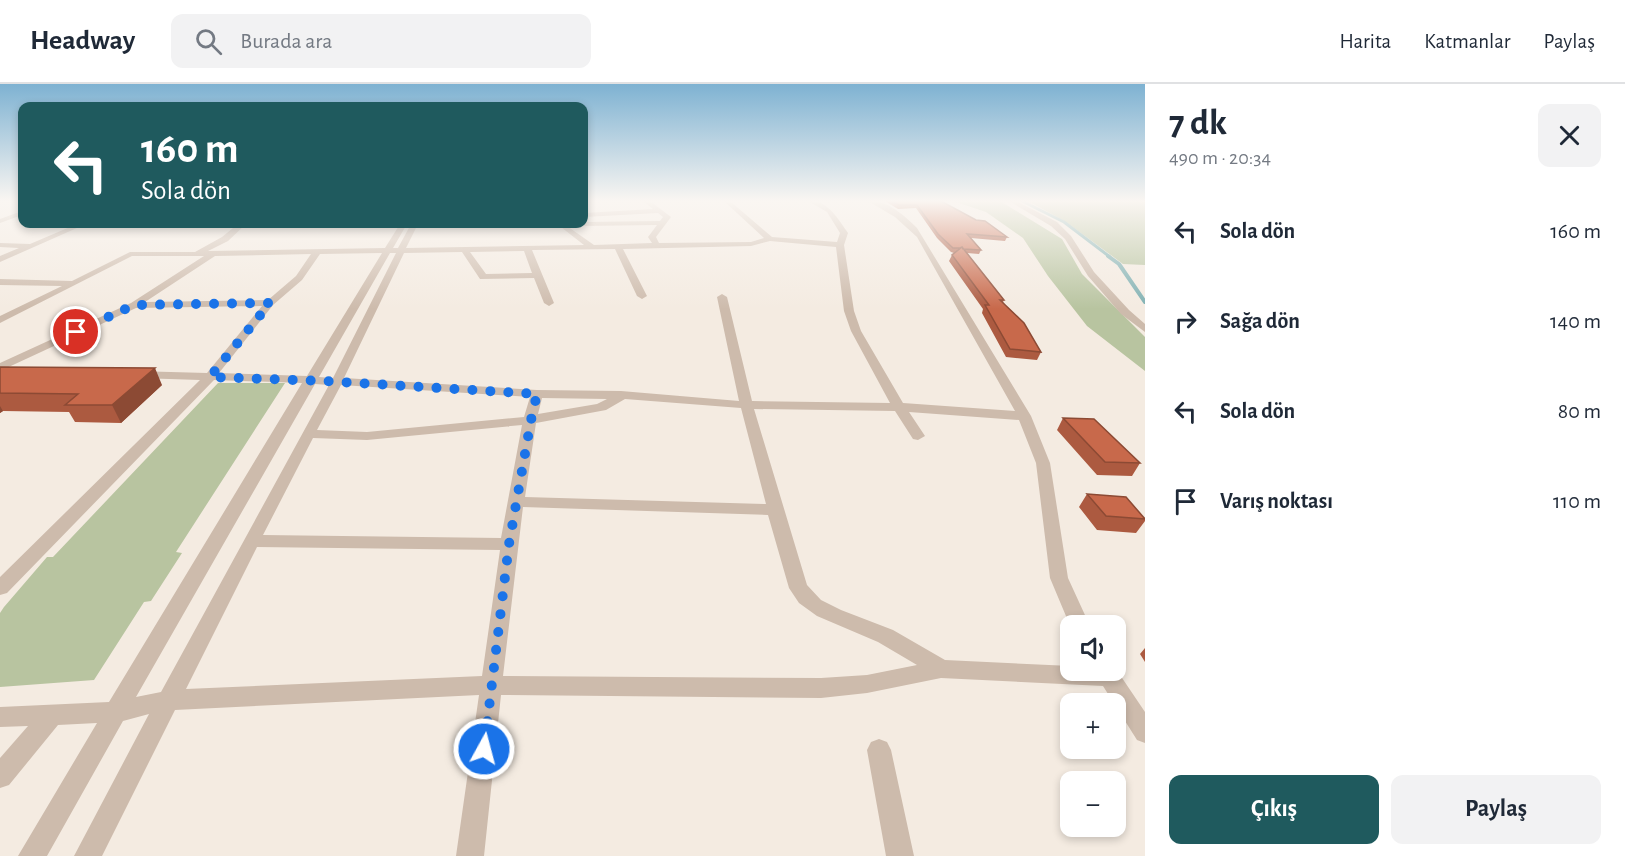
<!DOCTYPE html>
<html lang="tr">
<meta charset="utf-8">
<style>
body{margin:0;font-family:"Alegreya Sans",sans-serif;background:#f2f2f3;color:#1f2937;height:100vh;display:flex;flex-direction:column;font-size:22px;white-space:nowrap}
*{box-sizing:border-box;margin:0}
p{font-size:20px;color:#747a83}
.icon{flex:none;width:33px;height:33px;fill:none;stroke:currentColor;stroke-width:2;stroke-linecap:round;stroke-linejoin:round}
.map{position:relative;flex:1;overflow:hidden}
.sheet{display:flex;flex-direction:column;background:#fff;width:480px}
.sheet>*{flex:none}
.banner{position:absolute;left:18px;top:18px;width:570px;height:126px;border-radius:12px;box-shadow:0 3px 9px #0003;background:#1f5a5e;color:#fff;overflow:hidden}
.tools{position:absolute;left:1060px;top:531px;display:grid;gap:12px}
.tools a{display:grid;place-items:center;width:66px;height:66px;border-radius:12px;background:#fff;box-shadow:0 3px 9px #0003;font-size:30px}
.pin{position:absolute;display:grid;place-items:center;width:51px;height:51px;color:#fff;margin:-26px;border:3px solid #fff;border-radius:50%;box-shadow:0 2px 6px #0007}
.me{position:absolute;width:66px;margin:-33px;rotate:7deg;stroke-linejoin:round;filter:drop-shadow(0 0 4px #0008)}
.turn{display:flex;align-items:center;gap:21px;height:126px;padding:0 24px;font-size:27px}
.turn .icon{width:78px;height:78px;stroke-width:2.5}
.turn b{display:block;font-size:42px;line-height:51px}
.round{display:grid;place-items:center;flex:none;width:63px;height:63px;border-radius:12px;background:#f2f2f3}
.summary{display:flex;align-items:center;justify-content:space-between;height:102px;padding:0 24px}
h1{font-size:36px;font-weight:700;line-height:45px}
.button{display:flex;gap:12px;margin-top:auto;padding:12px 24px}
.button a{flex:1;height:69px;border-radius:12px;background:#1f5a5e;color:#fff;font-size:24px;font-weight:700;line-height:69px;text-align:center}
.button a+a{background:#f2f2f3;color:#1f2937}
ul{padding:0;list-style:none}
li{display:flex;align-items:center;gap:18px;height:90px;padding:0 24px}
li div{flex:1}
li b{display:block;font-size:22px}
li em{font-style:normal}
header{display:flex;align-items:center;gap:36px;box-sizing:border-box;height:84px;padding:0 30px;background:#fff;border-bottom:2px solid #e0e1e3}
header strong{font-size:28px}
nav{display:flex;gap:33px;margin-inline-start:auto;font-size:21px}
.search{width:420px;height:54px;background:#f2f2f3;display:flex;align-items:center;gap:15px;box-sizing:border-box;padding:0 21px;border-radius:12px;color:#747a83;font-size:22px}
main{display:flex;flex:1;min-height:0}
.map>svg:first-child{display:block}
.green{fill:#b8c4a0}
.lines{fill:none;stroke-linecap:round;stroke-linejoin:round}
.stream-far1{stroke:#7fb0b2;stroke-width:3}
.stream{stroke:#7fb0b2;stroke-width:4}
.minor{fill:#cdbbac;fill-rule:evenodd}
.wall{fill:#ac5a40}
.shaded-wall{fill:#8c4a34}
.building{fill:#c8694b;stroke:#8c4a34;stroke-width:1.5}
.route{stroke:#1a73e8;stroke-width:10;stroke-dasharray:0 18}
</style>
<header>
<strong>Headway</strong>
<div class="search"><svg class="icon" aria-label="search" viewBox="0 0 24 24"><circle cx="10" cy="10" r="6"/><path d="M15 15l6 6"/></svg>Burada ara</div>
<nav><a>Harita</a><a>Katmanlar</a><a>Paylaş</a></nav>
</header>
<main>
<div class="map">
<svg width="1145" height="772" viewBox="0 0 1145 772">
<rect width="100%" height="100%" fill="#f4ebe1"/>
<!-- green -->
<path class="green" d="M953,117H1000L1062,155L1082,190L1145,253V287L1087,242L1048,192L1023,154L986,128Z
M1028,117H1145V181L1123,180L1066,138Z
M218,299H285L176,468L182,469L151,517L144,518L94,596L0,603V529L4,523L47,473H53Z"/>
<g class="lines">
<!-- stream-far1 -->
<path class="stream-far1" d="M1022,117L1064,138L1110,173"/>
<!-- stream -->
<path class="stream" d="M1108,172L1119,180L1145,218"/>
<!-- minor -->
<path class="minor" d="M643,117H650L671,133L656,153L659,159L751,158L764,154L724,117H730L772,153L837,158L840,149L827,128L808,117C827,115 838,135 848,149L844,161L854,227L861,247L903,319L1015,327L917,153L895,133L868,117C886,115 905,132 917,144L1031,332L1050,379L1068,494L1090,542H1071V544L1050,494L1036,379L1019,336L909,328L925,352L918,356L913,355L895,327L754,325L807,501L821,516L841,526L893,546L945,576L1071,582V586L1116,585L1145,628V659L1137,656L1103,602L941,594L867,609L821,614L501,611L484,772H456L479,611L175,626L102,772H74L149,630L123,637L47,772H18L97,639L58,641L9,701L0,704V674L28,642L0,643V623L109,618L302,299L214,296L7,509L0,511V493L200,296L138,294L134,293V287L207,289L262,222L136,224L0,287V279L131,219L204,172H132L0,239V232L62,202L0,201V195L72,197L130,168H195L222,153L238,140H246L228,157L208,167L385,164L400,140H407L393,164H398L411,140H418L406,164L584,161L557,140H564L594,161L652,159L648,153L657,141L579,142L575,140L584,138L660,137L663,133L658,129L584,133V129L653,125ZM770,157L836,163L844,227L851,247L890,319L752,317L727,213L722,210L717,213L739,317L621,307L537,306L344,294L404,169L462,168L480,195L534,194L544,219L549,222L554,219L532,166L615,165L637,212L642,215L647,212L623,165L751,162ZM524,167L532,189L486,190L470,168ZM382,169L307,292L219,289L273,221L302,196L320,170ZM390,169H396L333,294L319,293ZM311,170L296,192L268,216L145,218L215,172ZM315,300L329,301L161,608L136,613ZM341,301L530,313L524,333L367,348L317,346ZM542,314L607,315L597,320L538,330ZM625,315L741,324L766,420L525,413L536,339L606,326ZM522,341L501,454L263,451L313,354L367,356ZM523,423L768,431L789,504L799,519L817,532L878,558L917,581L867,591L821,594L503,592ZM257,463L500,466L482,592L186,605Z
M1009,117H1016L1057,138L1071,152L1094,188L1129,226L1145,240V248L1121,230L1088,192L1065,155L1051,142Z
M22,127V131L0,139V135Z
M77,140H86L0,178V172L19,164L0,163V159L30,160Z
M879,655L887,658L891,666L914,772H886L867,666L871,658Z"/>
</g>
<!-- wall -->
<path class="wall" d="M885,117H941L1007,153L1005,157L971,154L981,166L979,170L967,169L1004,216L1003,218L1041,268L1037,276L1006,273L982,229L983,225L949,177L952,171L954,169L951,168L937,154L916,124L898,125Z
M0,283L162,301L121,339L75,338L69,328L3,327L0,329Z
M1063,334L1140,379L1132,392L1097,391L1057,346Z
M1087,410L1145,434V437L1136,449L1097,446L1079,423Z
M1145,564V578L1140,570Z"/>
<!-- shaded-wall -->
<path class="shaded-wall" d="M155,284L162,301L121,339L112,321Z
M0,322L3,327L0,329Z"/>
<!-- building -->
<path class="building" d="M892,117H941L976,136L985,137L1007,153L967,150L981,166L963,165L962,163L960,164H953L938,150L917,121H899Z
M962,163L1004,216H1000L1024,239L1041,268L1010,265L985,221H989L952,171Z
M0,283L155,284L112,321H65L78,310L0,309Z
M1063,334L1094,335L1140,379L1105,378Z
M1087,410L1126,413L1145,435L1106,432Z"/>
<!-- sky -->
<linearGradient id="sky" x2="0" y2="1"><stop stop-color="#7eb2d2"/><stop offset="0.52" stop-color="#faf6f2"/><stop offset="1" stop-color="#faf6f2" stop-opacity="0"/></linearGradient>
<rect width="1145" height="225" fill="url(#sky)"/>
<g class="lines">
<!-- route -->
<path class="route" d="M76,248L134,221L270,219L210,293L324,297L537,310L531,336L509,460L484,665"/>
</g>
</svg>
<div class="tools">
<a><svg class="icon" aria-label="sound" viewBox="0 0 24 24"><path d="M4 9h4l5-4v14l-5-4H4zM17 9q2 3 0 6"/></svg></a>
<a>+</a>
<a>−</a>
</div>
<div class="pin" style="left:76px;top:248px;background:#d93025"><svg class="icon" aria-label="arrive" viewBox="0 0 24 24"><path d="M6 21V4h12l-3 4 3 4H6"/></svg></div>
<svg class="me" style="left:484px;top:665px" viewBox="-20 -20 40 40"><circle r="17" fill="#1a73e8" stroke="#fff" stroke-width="3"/><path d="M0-11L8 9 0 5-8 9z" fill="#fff"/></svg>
<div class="banner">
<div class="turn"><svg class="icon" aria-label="left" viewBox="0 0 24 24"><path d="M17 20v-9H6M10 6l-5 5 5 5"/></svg><div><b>160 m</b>Sola dön</div></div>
</div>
</div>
<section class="sheet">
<div class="summary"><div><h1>7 dk</h1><p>490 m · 20:34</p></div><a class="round"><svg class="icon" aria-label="close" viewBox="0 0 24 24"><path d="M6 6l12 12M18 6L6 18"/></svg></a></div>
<ul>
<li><svg class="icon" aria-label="left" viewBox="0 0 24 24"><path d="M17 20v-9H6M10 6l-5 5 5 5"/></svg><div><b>Sola dön</b></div><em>160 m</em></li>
<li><svg class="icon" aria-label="right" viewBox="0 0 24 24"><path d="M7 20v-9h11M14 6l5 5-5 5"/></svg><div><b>Sağa dön</b></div><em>140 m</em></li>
<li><svg class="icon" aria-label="left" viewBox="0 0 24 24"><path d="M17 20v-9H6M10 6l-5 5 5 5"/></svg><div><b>Sola dön</b></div><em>80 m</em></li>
<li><svg class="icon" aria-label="arrive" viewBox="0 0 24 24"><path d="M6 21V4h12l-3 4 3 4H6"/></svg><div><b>Varış noktası</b></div><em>110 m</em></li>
</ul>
<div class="button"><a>Çıkış</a><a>Paylaş</a></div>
</section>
</main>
